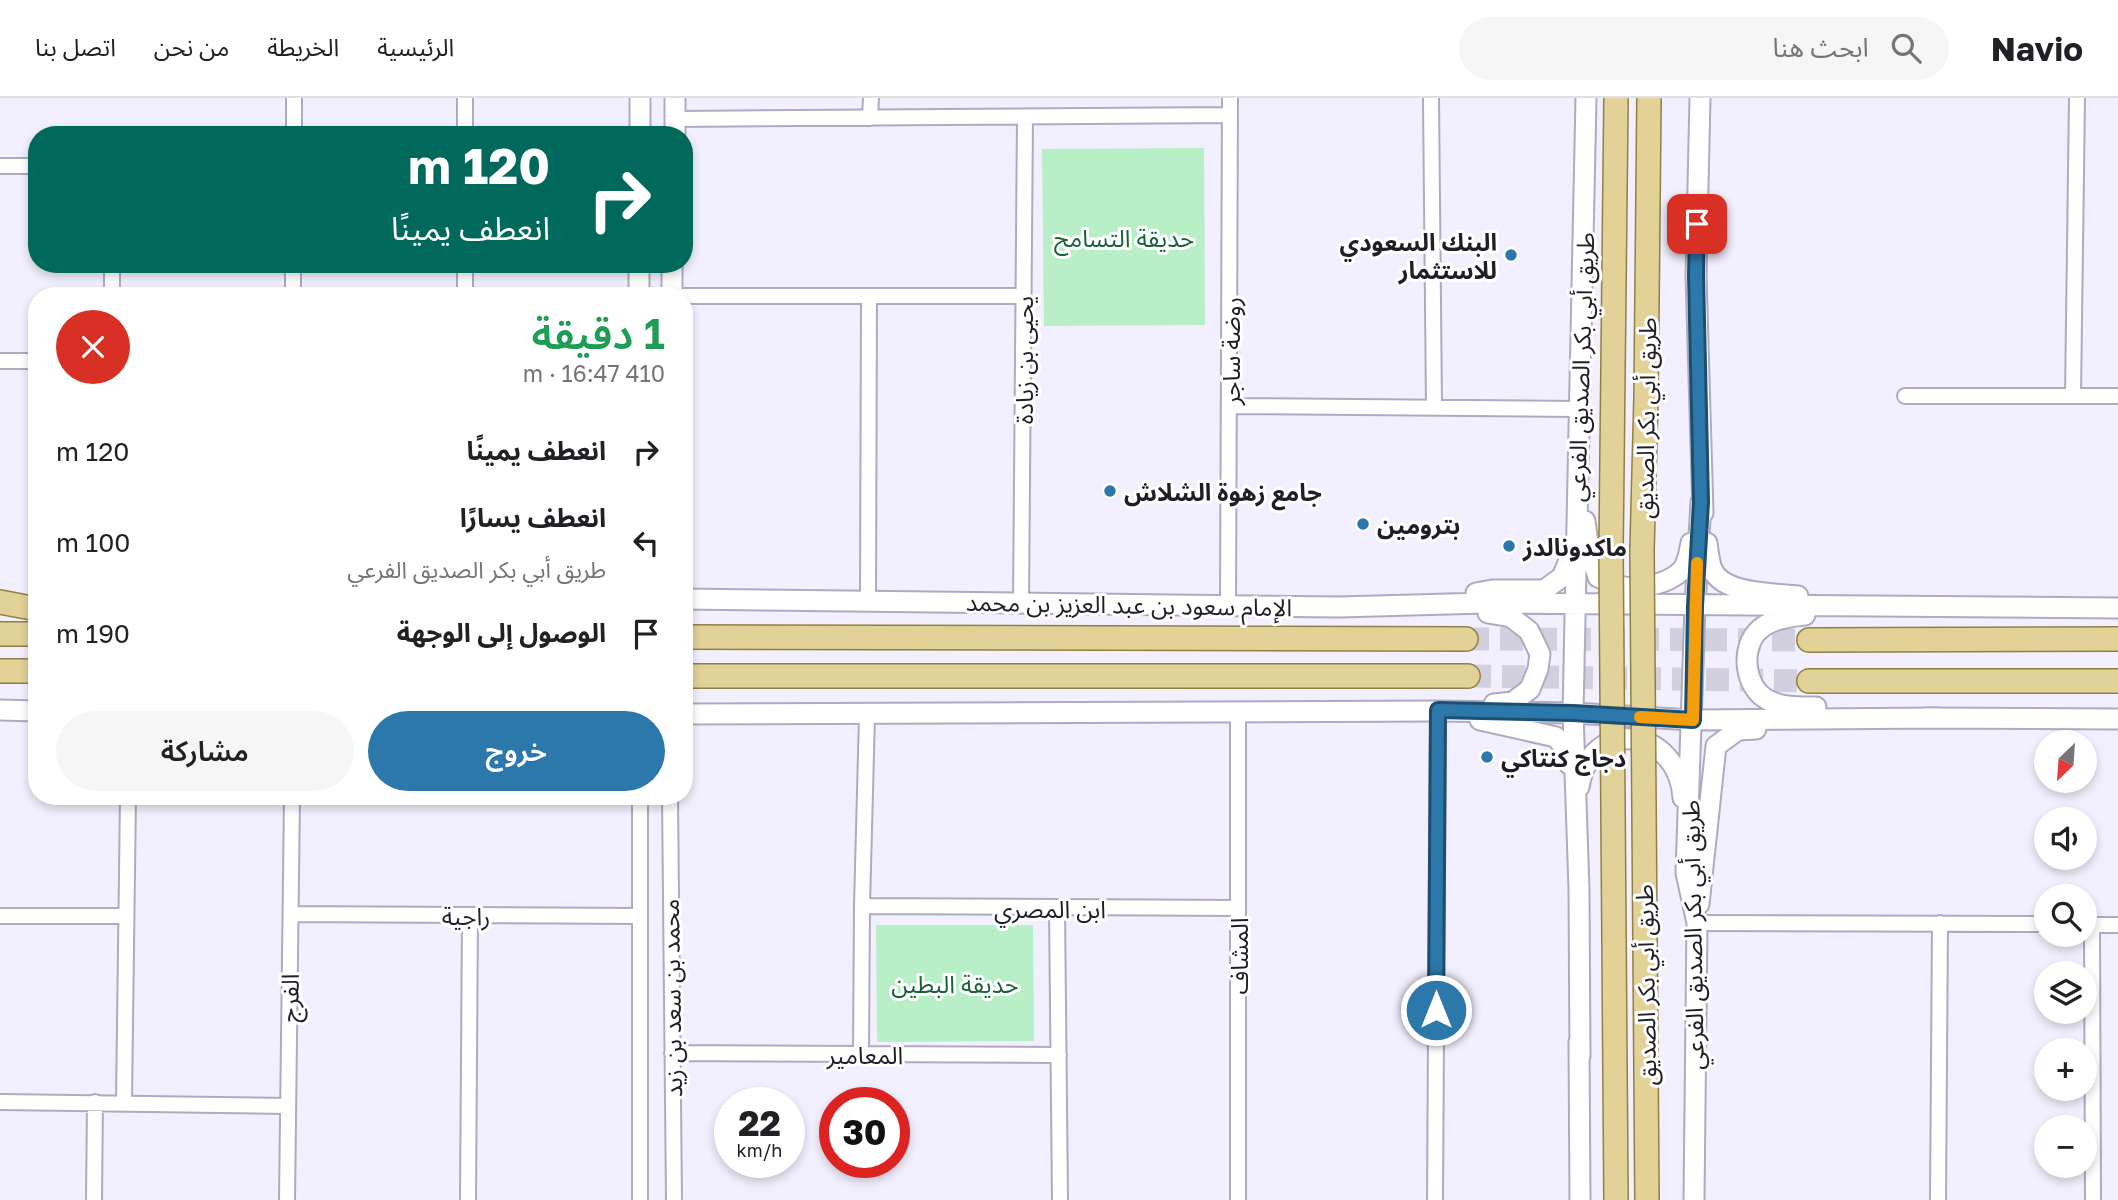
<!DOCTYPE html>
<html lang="ar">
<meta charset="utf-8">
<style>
body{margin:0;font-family:"Golos Text","Noto Sans Arabic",sans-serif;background:#f6f6f6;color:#202124;direction:rtl;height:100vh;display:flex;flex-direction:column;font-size:26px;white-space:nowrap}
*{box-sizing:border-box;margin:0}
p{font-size:23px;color:#757577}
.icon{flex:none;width:38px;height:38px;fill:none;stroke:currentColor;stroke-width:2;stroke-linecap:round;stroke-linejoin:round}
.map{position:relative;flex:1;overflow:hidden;direction:ltr}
.panel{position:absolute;left:28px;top:189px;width:665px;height:518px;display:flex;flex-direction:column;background:#fff;border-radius:28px;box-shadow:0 4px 10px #0003;direction:rtl}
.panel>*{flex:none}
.banner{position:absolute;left:28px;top:28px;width:665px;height:147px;border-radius:28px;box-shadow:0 4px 10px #0003;direction:rtl;background:#00695c;color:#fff;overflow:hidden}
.needle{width:46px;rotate:205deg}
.fabs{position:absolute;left:2034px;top:632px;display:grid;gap:14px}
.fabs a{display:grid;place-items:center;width:63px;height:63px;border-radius:50%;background:#fff;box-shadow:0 4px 10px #0003;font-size:35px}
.speed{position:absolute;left:714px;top:989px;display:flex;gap:14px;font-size:35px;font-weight:700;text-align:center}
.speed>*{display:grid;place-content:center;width:91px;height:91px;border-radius:50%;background:#fff;box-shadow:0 4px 10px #0003;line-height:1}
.speed small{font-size:18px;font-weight:400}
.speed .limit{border:10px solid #d22;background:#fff;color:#111}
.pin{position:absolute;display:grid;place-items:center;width:60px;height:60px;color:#fff;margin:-30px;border-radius:14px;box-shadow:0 4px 10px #0006}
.me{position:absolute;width:77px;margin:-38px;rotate:0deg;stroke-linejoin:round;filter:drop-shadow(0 0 5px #0008)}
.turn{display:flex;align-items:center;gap:24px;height:147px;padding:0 28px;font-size:32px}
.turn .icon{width:91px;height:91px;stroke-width:2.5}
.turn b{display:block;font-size:49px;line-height:60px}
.round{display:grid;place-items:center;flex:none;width:74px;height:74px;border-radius:37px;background:#f6f6f6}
.summary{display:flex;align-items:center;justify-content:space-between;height:119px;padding:0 28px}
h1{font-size:42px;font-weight:600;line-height:52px;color:#1e9e55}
.cta{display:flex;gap:14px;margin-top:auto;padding:14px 28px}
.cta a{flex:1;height:80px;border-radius:42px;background:#2c78ab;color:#fff;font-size:28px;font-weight:600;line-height:80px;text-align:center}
.cta a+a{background:#f6f6f6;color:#202124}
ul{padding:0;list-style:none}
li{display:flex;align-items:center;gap:21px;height:91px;padding:0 28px}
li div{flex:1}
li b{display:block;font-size:26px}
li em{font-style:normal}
header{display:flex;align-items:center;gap:42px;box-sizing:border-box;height:98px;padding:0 35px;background:#fff;border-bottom:2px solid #e0e0e0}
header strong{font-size:33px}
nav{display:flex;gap:38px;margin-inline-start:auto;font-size:24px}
.search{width:490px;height:63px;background:#f6f6f6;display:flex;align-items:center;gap:18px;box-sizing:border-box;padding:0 24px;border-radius:38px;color:#757577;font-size:26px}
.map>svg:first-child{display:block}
.green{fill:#b8efc6}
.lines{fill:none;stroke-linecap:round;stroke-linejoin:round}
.primary-tunnel{stroke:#d2d0de;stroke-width:23;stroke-dasharray:23 11;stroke-linecap:butt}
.minor-casing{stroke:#aeabc1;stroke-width:18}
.tertiary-casing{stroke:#aeabc1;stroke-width:23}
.primary-casing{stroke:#918044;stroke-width:26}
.minor{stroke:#fff;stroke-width:14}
.tertiary{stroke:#fff;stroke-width:19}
.primary{stroke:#e2d298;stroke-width:23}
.primary-bridge-casing{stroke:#918044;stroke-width:26;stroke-linecap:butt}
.primary-bridge{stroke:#e2d298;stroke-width:23}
.route-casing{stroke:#1d4e6f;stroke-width:18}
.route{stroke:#2c78ab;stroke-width:12}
.slow{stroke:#f59e0b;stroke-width:12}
.poi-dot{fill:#2c78ab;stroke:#fff;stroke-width:2.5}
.labels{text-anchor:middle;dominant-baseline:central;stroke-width:6;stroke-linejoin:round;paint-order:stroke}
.park-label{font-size:24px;fill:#186236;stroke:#fff}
.poi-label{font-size:24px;font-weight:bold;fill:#1f1e26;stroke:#fff;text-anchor:start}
.street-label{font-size:24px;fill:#1f1e26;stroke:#fff}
</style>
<header>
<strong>Navio</strong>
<div class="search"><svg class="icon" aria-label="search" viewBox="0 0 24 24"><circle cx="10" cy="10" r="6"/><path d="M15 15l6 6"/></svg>ابحث هنا</div>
<nav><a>الرئيسية</a><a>الخريطة</a><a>من نحن</a><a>اتصل بنا</a></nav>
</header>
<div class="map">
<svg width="2118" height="1102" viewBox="0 0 2118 1102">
<rect width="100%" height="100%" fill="#f2f0fe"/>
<!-- green -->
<path class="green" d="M1204,50L1205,227L1044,228L1042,51Z
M876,827H1033L1034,943L877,944Z"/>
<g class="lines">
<!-- primary-tunnel -->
<path class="primary-tunnel" d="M1466,541L1809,542
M1468,578L1809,583"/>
<defs>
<path id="minor" d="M1431,0L1434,309
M870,20L871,0
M675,21L1230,17
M294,37V0
M465,37V0
M0,68H37
M112,198V166
M293,198V166
M465,198V166
M684,198H1023
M0,263H37
M1905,298H2118
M2073,298L2077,0
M1230,308L1578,311
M868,503L869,198
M1021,506L1025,19
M1228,506L1230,0
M1238,614V1102
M640,698V1102
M670,698L674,1102
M862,808L1238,810
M1057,810L1060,1102
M291,816L640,818
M0,818H126
M1697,825L2046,826
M2086,827H2118
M2092,827L2093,1102
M672,955L1059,957
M861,956L862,808L867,617
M0,1004L288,1008
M124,1004L128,698
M94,1102L95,1004
M287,1102L292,698
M468,1102L470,817
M1435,1102L1438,613
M1938,1102L1940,825"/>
<path id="tertiary" d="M1700,0L1696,177L1703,415
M640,37V0
M675,37V0
M639,198V166
M672,198V166
M1585,423L1589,452L1598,479C1605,482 1612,486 1619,488C1637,493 1669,486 1682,472C1688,465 1689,454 1691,445
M1707,445C1708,453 1709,461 1711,468C1719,497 1774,495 1798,498
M1476,495L1492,492H1544L1562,479L1571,458
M684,501L1339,509L1485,505L2118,510
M1488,515L1511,519L1529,533L1540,556L1538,571L1530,591L1513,604L1494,606
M1805,517C1791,518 1769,522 1759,532C1740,549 1744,590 1768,602C1783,610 1800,609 1816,609
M0,612L37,613
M684,616L1438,613L1573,615L1693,622L1937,620
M1925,620L2118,621
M1480,622L1556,639L1569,655V666
M1579,689C1591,616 1679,631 1683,700
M1699,806L1716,648L1738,632L1756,631
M1579,944L1580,1102
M1580,958L1579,791L1573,615L1586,0
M1694,1102L1697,825L1686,775L1695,508L1701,404"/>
<path id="primary" d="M0,504L37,511
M0,536H37
M684,539L1466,541
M1809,542L2118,541
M0,573H37
M684,578H1468
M1809,583H2118"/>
</defs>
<!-- minor casing -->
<use href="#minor" class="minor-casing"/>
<!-- tertiary casing -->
<use href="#tertiary" class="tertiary-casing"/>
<!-- primary casing -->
<use href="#primary" class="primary-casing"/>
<!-- minor -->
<use href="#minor" class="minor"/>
<!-- tertiary -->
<use href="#tertiary" class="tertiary"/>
<!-- primary -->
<use href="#primary" class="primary"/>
<defs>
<path id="primary-bridge" d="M1616,1102L1611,453L1616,0
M1647,1102L1642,452L1646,300L1649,0"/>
</defs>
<!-- primary-bridge casing -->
<use href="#primary-bridge" class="primary-bridge-casing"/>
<!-- primary-bridge -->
<use href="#primary-bridge" class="primary-bridge"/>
</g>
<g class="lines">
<defs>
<path id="route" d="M1436,912L1438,612L1573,615L1693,622L1695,508L1701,404L1696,177L1697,126"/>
</defs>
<!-- route casing -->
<use href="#route" class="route-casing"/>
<!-- route -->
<use href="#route" class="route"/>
<!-- slow -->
<path class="slow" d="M1640,619L1693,622L1697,465"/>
</g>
<!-- markers -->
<g class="poi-dot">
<circle cx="1511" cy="157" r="7"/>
<circle cx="1110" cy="393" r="7"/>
<circle cx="1363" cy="426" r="7"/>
<circle cx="1509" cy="448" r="7"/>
<circle cx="1487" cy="659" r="7"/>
</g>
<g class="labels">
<!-- park labels -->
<g class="park-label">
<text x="1124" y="139">حديقة التسامح</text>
<text x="955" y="885">حديقة البطين</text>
</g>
<!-- poi labels -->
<g class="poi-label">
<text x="1497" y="143" text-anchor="end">البنك السعودي<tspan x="1497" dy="28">للاستثمار</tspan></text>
<text x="1124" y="393">جامع زهوة الشلاش</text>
<text x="1377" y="426">بترومين</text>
<text x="1523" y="448">ماكدونالدز</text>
<text x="1501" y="659">دجاج كنتاكي</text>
</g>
<!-- street labels -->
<g class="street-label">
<text transform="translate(1230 253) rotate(-90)">روضة ساجر</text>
<text transform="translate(1023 262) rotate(-90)">يحيى بن زيادة</text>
<text transform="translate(1580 269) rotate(-88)">طريق أبي بكر الصديق الفرعي</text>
<text transform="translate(1645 320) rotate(-89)">طريق أبي بكر الصديق</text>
<text transform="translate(1129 506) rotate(1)">الإمام سعود بن عبد العزيز بن محمد</text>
<text x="1050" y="810">ابن المصري</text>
<text x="466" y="817">راجية</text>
<text transform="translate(1692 837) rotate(-91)">طريق أبي بكر الصديق الفرعي</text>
<text transform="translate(1238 858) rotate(-90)">المشاف</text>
<text transform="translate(1645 887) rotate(-91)">طريق أبي بكر الصديق</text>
<text transform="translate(289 900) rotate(-89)">الفرج</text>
<text transform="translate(671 900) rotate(-91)">محمد بن سعد بن زيد</text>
<text x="865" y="956">المعامير</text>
</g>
</g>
</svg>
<div class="fabs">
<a><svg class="needle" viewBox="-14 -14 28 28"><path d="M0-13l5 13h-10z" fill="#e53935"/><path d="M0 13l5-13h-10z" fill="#757577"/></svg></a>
<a><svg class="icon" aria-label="sound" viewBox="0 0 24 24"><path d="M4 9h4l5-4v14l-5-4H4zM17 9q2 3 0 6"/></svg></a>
<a><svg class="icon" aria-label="search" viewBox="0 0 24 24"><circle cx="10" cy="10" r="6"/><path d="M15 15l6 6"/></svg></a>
<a><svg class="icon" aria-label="layers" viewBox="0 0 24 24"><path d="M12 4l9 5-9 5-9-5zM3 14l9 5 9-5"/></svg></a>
<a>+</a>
<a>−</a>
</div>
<div class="speed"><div>22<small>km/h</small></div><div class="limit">30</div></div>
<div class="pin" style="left:1697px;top:126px;background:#d93025"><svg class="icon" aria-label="arrive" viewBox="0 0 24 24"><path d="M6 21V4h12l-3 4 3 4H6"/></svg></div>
<svg class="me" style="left:1436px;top:912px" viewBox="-20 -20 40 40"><circle r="17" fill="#2c78ab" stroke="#fff" stroke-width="3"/><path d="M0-11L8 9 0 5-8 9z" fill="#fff"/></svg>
<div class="banner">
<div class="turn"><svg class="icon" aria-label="right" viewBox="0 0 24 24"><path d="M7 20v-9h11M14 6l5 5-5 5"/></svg><div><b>120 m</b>انعطف يمينًا</div></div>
</div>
<section class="panel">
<div class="summary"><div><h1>1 دقيقة</h1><p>410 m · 16:47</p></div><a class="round" style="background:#d93025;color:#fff"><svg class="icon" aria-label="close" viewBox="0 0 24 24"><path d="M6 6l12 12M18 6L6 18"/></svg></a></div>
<ul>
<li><svg class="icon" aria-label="right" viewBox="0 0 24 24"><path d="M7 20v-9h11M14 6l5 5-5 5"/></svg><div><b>انعطف يمينًا</b></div><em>120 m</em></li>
<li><svg class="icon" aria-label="left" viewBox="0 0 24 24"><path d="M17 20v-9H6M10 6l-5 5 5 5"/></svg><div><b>انعطف يسارًا</b><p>طريق أبي بكر الصديق الفرعي</p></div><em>100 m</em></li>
<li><svg class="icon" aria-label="arrive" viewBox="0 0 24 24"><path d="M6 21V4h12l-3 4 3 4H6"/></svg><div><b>الوصول إلى الوجهة</b></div><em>190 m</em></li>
</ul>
<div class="cta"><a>خروج</a><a>مشاركة</a></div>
</section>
</div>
